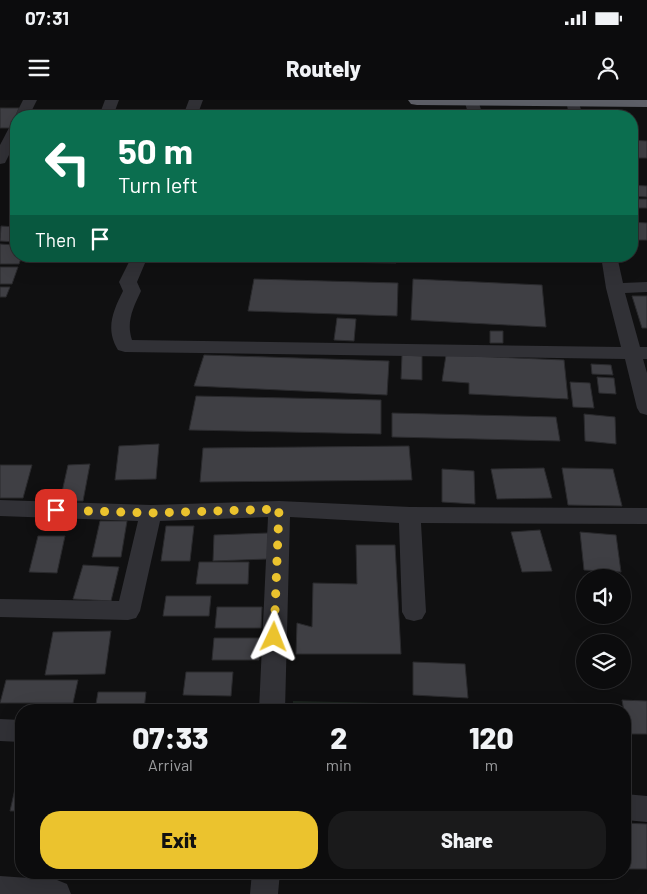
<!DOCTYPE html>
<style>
body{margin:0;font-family:Barlow,sans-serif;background:#1a1a1b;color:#f1f3f6;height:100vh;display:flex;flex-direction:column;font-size:19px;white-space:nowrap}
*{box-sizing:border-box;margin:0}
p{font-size:16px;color:#9a9b9d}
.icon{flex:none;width:28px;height:28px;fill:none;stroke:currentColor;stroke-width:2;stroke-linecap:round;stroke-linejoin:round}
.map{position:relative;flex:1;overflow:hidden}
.panel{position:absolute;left:15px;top:604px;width:616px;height:175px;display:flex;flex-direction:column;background:#0c0c0d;border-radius:20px;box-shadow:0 5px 20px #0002,0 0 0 1px #2c2c2e}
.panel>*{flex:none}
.hud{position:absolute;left:10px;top:10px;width:628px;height:152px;border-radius:20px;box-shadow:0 5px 20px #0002,0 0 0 1px #2c2c2e;background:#0b6e4f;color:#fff;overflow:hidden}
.controls{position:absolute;left:576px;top:469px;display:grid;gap:10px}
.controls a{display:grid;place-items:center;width:55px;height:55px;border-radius:50%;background:#0c0c0d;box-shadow:0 5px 20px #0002,0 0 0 1px #2c2c2e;font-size:25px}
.pin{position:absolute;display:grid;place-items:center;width:42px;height:42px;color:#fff;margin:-21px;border-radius:10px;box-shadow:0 2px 8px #0006}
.me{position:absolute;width:55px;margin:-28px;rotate:2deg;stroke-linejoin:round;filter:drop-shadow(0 0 4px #0008)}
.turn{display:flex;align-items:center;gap:18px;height:105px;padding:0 25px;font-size:22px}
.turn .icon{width:65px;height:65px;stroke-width:2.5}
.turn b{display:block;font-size:35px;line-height:42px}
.then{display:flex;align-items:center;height:48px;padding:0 25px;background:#0003;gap:10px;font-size:19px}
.eta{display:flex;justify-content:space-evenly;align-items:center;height:85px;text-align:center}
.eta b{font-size:30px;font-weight:800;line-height:35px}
.cta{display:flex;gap:10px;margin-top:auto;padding:10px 25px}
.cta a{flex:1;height:58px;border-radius:20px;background:#ebc32e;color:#111;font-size:20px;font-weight:800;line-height:58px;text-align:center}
.cta a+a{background:#1a1a1b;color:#f1f3f6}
.status{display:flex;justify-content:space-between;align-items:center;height:35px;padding:0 25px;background:#0c0c0d;direction:ltr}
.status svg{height:14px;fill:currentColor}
header{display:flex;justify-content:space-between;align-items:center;height:65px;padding:0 25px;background:#0c0c0d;font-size:22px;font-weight:800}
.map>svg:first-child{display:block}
.green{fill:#1c241e}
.building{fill:#3f3f44;stroke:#2a2a2d}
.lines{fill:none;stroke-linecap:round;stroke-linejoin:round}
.minor{fill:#313136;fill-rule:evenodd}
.highway{fill:#5d5f67;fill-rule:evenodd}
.route{stroke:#ebc32e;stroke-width:9;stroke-dasharray:0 16.2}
</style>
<div class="status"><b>07:31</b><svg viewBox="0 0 49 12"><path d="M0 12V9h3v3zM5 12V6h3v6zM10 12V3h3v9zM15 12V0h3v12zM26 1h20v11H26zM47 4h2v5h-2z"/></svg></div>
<header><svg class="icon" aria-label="menu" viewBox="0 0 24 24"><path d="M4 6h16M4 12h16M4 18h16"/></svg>Routely<svg class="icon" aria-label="person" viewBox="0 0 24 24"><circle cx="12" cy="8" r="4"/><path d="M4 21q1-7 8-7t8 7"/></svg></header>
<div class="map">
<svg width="647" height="794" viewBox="0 0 647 794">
<rect width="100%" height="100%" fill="#101011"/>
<!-- green -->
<path class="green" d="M293,601L428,604V610H293Z"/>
<!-- building -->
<path class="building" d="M0,8H19L11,28H0Z
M159,10L187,11L185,16H156Z
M389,14L422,15L423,16H389Z
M486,14L517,15L518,16H487Z
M582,14L623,15L624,16H582Z
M631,40L647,41V58H631Z
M631,85L647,86V97L631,96Z
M631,99H647V108H631Z
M631,122L647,123V140H631Z
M1,126L16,127V142L0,141Z
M0,144L16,145V156H22L19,164H0Z
M82,156H120L119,160H81Z
M259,156H396V163L258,161Z
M0,167H18L12,184H0Z
M254,179L398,183L397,216L248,211Z
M413,179L542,185L546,227L411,220Z
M0,187H10L6,197H0Z
M632,196H647V228H642Z
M337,218L356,219L354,241L334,240Z
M490,231H503V243H490Z
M204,255L389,261L387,295L194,286Z
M402,255L422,256V280L401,279Z
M446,255L564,260L568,299L469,294V283L442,281Z
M591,264L611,265L613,275L592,274Z
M597,277L614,278L616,294L599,293Z
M570,282L590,283L594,308L573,307Z
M196,296L381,300V334L189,330Z
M392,313L556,317L560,341L392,337Z
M584,314L615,317L616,344L585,341Z
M159,344L156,379L115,380L119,346Z
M409,346L412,380L200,382L203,348Z
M90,364L83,401H60L68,365Z
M0,365H32L23,398H0Z
M544,368L552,398L497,399L491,369Z
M562,368L613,369L622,406L568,405Z
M442,369L474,371L475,404L442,402Z
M100,421H127L121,457H92Z
M166,426H194L190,461H161Z
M540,430L552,471L522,472L511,432Z
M580,432L616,435L621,472L584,470Z
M268,433V459L213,461L214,435Z
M38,436H65L57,473L29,472Z
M356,445H395L401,554H296L297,523L312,527L313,483L357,484Z
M199,462H249L248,484H196Z
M83,465L119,467L111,501L73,499Z
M166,496H211L209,516H163Z
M217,507H262L261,528H215Z
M111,531L105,574L45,575L53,532Z
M214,538H260L259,560H212Z
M413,562L465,564L468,598L413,595Z
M186,572H233L231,596L183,595Z
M6,580H78L73,603H0Z
M98,592H146L144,610H95Z
M622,600L647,601V634H628Z
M21,662V711H10Z
M625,723L647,724V769H628L625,749Z"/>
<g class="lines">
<!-- minor -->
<path class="minor" d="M23,0H37L29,16H16V18L15,16Z
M105,0H119L113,16H99Z
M189,0H203L197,16H183Z
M464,0H478L483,16H469Z
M566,0H578L583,16H569Z
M16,23V41L5,63L0,64V45L11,24Z
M132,156H148L137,182L141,191C133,208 126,222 132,240L621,247L606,188L601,156H617L623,183L647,182V192L625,193L640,247H647V259H643L647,273V315L640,313L637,308L625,259L125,252L118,250C105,229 113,211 123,191L119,182Z
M0,400L151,405L279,401L410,407L647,408V424L421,423L426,512L422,519L414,521L406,519L402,512L399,423L290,417L285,610H259L268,417L160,421L140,511L136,518L128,520L0,517V499L119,501L138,421L0,416Z
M0,619L21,620V642L0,641Z
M625,694L647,696V722L625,720Z
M252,772H280L278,794H250Z
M0,776L57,780L67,784L71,794H0Z"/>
<!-- highway -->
<path class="highway" d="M408,0H647V7L417,5L411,4Z"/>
</g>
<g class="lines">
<!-- route -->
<path class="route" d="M56,410L150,413L279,409L274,537"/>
</g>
</svg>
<div class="controls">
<a><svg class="icon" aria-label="sound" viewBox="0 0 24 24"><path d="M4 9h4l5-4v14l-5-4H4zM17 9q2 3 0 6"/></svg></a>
<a><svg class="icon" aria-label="layers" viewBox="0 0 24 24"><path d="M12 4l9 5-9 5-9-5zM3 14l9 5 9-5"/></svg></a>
</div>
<div class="pin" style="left:56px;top:410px;background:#d93025"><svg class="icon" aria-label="arrive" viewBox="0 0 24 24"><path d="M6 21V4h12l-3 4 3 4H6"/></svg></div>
<svg class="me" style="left:274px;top:537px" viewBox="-20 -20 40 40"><path d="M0-17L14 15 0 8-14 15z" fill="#ebc32e" stroke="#fff" stroke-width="4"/></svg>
<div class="hud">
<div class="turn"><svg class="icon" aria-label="left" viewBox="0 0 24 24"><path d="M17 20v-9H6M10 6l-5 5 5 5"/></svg><div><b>50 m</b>Turn left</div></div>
<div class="then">Then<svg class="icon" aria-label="arrive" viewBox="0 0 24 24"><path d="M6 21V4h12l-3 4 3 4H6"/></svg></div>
</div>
<section class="panel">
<div class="eta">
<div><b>07:33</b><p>Arrival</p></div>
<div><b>2</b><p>min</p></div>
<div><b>120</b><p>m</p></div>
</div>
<div class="cta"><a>Exit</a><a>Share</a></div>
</section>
</div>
